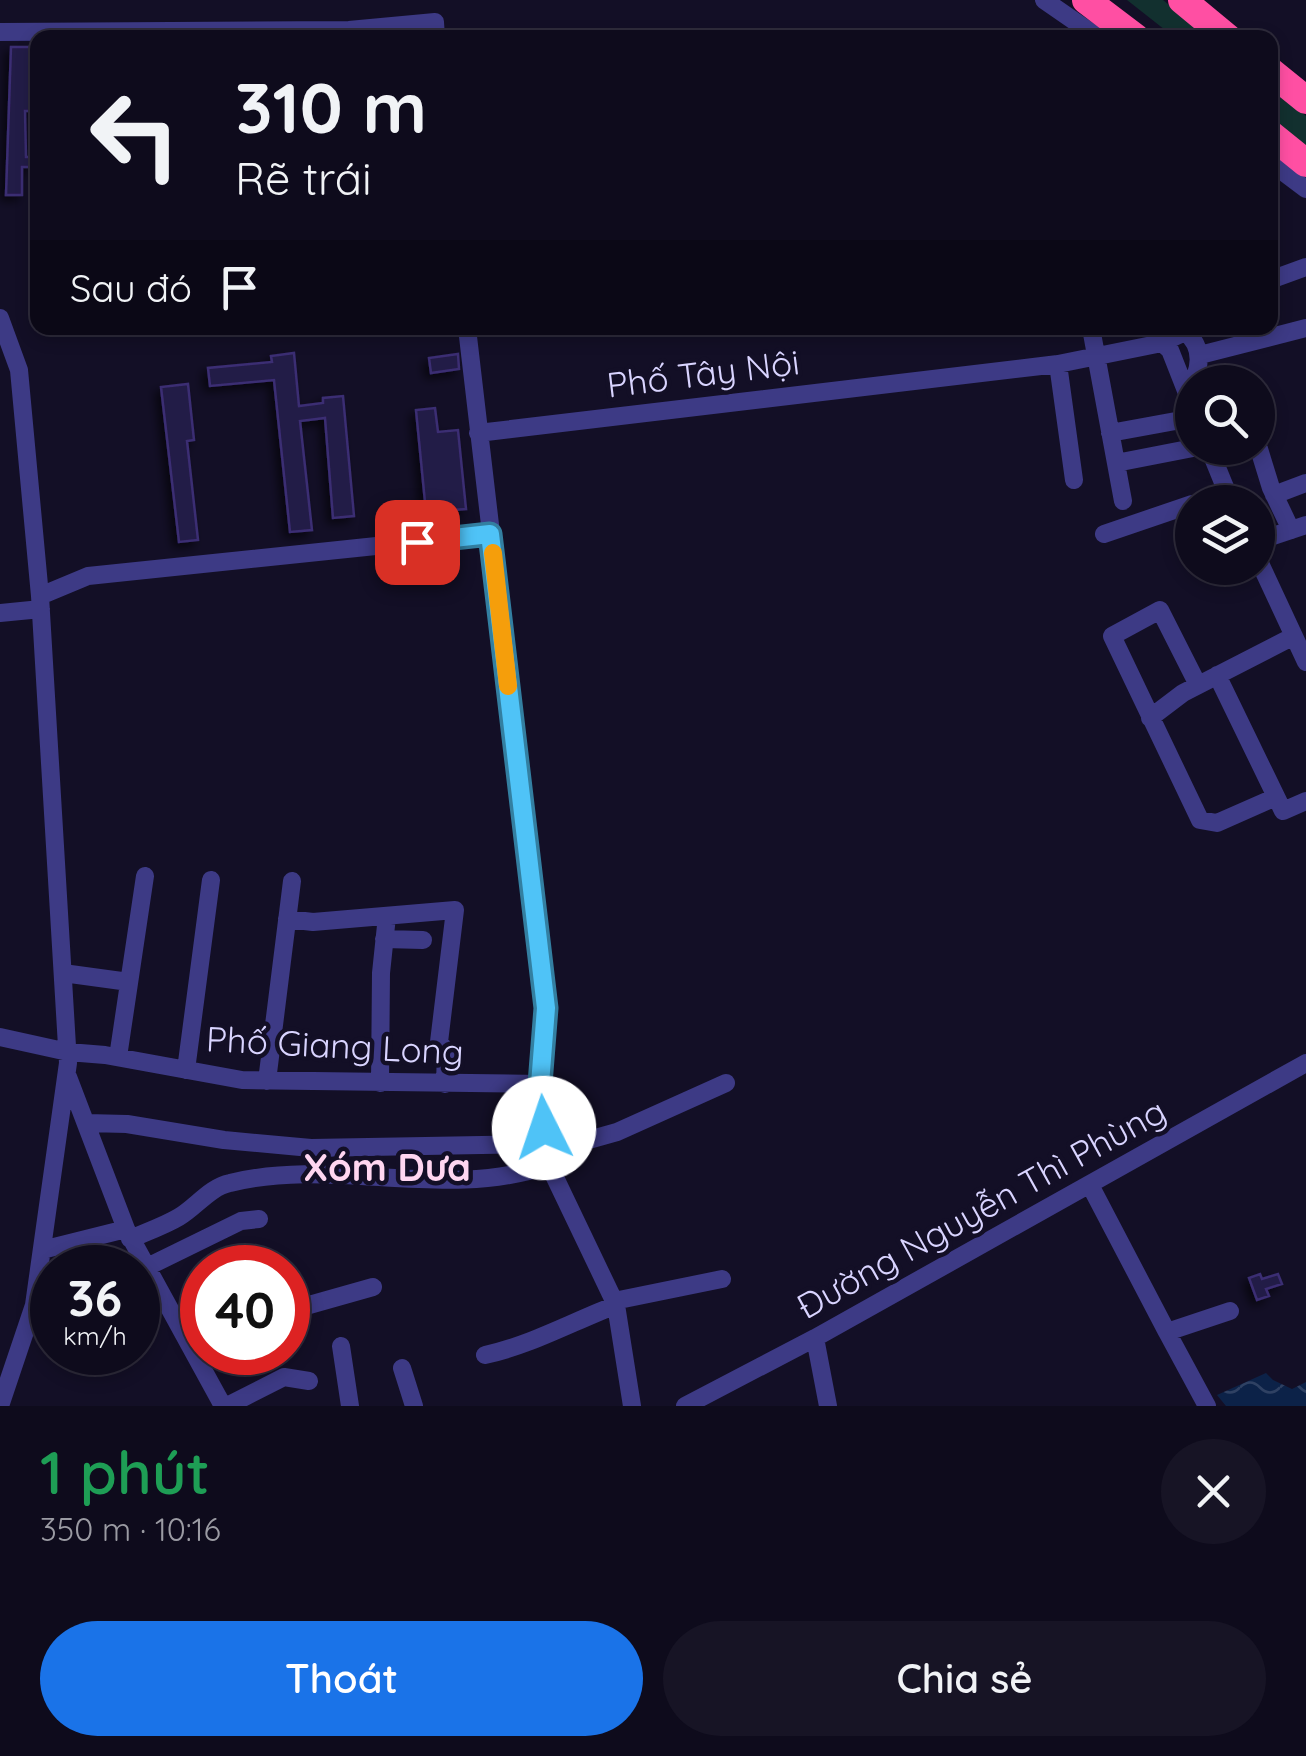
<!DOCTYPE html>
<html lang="vi">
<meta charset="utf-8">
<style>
body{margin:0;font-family:Quicksand,sans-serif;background:#171425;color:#f1f3f6;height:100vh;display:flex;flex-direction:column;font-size:38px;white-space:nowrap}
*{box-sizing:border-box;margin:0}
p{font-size:32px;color:#9b9ba3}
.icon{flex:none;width:55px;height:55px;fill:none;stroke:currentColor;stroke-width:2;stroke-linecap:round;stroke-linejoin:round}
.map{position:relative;height:1406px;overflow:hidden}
.sheet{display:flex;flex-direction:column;background:#0e0b1c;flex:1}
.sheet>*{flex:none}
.guide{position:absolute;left:30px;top:30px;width:1248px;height:305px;border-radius:20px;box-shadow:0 5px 15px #0003,0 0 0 2px #2e2b3b;background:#0e0b1c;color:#f1f3f6;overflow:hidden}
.fabs{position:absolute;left:1175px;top:365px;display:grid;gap:20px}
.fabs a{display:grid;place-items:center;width:100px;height:100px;border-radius:50%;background:#0e0b1c;box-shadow:0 5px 15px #0003,0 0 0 2px #2e2b3b;font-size:50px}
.speed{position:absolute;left:30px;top:1245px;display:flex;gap:20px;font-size:50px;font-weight:700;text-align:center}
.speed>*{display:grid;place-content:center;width:130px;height:130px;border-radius:50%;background:#0e0b1c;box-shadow:0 5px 15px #0003,0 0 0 2px #2e2b3b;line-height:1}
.speed small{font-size:25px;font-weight:400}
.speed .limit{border:15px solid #d22;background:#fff;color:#111}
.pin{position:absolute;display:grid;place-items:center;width:85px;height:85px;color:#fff;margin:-42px;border-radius:20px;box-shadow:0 5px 15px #0006}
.me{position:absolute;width:110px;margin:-55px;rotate:356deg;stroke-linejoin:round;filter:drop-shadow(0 0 8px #0008)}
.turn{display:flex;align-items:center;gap:35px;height:210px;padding:0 40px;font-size:45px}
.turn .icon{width:130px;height:130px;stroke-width:2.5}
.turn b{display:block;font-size:70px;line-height:85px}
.then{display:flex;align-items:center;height:95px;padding:0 40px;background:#0003;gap:20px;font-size:38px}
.round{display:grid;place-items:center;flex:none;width:105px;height:105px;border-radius:52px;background:#171425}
.headline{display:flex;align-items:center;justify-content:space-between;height:170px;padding:0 40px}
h1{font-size:60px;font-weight:600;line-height:75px;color:#1e9e55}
.action{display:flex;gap:20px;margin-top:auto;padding:20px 40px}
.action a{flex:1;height:115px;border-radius:60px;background:#1a73e8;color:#fff;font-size:40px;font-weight:600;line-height:115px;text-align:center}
.action a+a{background:#171425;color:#f1f3f6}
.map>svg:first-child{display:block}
.green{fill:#12302f}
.water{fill:url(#water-waves)}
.building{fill:#241b47;stroke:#3b2d73;stroke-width:2.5;filter:url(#shadow)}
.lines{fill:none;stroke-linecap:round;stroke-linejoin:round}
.minor{stroke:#3d3a85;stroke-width:18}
.highway{stroke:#ff4fa3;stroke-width:28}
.route-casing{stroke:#337fa1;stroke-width:25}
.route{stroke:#4fc3f7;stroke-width:18}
.slow{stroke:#f59e0b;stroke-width:18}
.labels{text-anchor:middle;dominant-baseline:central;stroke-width:9;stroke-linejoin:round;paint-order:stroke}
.street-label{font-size:35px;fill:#d9d4ff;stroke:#130f26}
.neighbourhood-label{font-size:38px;font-weight:bold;fill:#ffd6f0;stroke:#130f26}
</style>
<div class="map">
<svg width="1306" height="1406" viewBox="0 0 1306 1406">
<defs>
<pattern id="water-waves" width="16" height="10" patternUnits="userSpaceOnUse" patternTransform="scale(2.5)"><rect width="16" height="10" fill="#0c2248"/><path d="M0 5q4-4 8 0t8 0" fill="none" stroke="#2f4163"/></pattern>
<filter id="shadow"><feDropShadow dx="-5" dy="5" stdDeviation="5" flood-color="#0009"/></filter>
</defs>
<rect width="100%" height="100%" fill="#130f26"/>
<!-- green -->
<path class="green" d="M1127,0H1163L1208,37H1174Z
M1270,87L1306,116V146L1270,116Z"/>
<!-- water -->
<path class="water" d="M1266,1373L1273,1380L1292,1389L1306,1382V1406H1226L1217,1395Z"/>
<!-- building -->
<path class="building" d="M11,47H30L31,111H25L26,157H31V167H22V195H6Z
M294,353L299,406L323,403V398L343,396L354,516L333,518L325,418L300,421L312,530L290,532L274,380L210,386L208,368L272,362L271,356Z
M458,354L459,369L431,373L429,358Z
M188,384L194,440L187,441L198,540L179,542L161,387Z
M435,408L438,432L458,430L466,509L426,512L416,410Z
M1260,1274L1262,1279L1278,1274L1282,1284L1266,1289L1269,1296L1257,1300L1249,1278Z"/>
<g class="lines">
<!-- minor -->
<path class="minor" d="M1044,0L1099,38
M0,32L349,30L435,22L436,38
M1270,162L1306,189
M1270,280L1306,267
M0,318L19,370L40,596L68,1063L34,1305L0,1406
M467,328L543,978C546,1014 540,1048 540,1084C540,1111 545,1138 549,1165L616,1305L632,1406
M1091,328L1123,501
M1159,328L1162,343L1185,332C1204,346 1202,373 1186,389
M1200,355L1306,328
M1058,364L1074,480
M478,433L1058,364L1162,343L1170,350L1192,406
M1110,433L1192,418
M1209,448L1231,502
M1259,449L1271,488L1291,530
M1116,463L1193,448
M1274,495L1306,483
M1104,534L1192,504
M1258,541L1306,525
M1258,559L1306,662
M40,596L88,576L491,534
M0,613L41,609
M1217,675L1283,811L1306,801
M1198,685L1160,610L1112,636L1200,820L1217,823L1276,797
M1150,718L1183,693L1294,636
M287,919L313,922L455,910L439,1042L446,1051L445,1084
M384,939L423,940
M63,973L129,982
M0,1037L68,1052L105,1055L242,1080L540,1084
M118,1057L145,876
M186,1070L211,880
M68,1077L126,1229L223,1406
M267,1081L292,881
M380,1083L381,973L387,916
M86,1123L127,1124L224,1140L311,1148L546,1144L592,1139L617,1132L726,1083
M1090,1185L1167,1332L1230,1311
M130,1239C146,1232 164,1226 179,1217C196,1207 210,1187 230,1183C335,1157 445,1201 549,1165
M42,1250L126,1229
M145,1268L241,1221L259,1219
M614,1301L722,1279
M288,1311L373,1287
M1167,1332L1207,1406
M815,1338L828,1406
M341,1346L350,1406
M485,1355C531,1345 572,1322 616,1305
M402,1368L414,1406
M227,1406L284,1377L309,1381
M685,1406L815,1338L1306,1063"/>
<!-- highway -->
<path class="highway" d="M1086,0L1136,38
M1182,0L1228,38
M1270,71L1306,100
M1270,134L1306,163"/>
</g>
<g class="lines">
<defs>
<path id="route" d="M417,542L490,534L546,1008L540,1084L544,1128"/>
</defs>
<!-- route casing -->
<use href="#route" class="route-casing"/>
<!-- route -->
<use href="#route" class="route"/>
<!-- slow -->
<path class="slow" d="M493,553L508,686"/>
</g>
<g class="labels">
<!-- street labels -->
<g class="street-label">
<text transform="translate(703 373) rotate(-7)">Phố Tây Nội</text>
<text transform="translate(335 1045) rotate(3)">Phố Giang Long</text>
<text transform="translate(981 1208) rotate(-29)">Đường Nguyễn Thì Phùng</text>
</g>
<!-- neighbourhood labels -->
<g class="neighbourhood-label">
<text x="387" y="1167">Xóm Dưa</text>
</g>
</g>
</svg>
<div class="fabs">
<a><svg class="icon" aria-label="search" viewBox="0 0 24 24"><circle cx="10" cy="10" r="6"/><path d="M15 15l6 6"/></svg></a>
<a><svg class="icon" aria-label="layers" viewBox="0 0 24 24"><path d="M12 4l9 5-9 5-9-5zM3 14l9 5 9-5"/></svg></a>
</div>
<div class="speed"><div>36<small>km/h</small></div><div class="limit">40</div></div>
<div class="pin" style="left:417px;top:542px;background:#d93025"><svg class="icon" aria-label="arrive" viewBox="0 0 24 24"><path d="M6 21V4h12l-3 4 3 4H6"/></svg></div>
<svg class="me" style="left:544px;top:1128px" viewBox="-20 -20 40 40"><circle r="19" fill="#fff"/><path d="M0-13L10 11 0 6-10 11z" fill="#4fc3f7"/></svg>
<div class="guide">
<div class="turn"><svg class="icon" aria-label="left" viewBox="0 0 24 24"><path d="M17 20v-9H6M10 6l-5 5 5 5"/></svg><div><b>310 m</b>Rẽ trái</div></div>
<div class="then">Sau đó<svg class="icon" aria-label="arrive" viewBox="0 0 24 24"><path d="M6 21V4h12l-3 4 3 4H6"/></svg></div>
</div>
</div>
<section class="sheet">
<div class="headline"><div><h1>1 phút</h1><p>350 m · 10:16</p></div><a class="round"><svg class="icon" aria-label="close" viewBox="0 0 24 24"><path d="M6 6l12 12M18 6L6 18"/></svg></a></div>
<div class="action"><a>Thoát</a><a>Chia sẻ</a></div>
</section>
